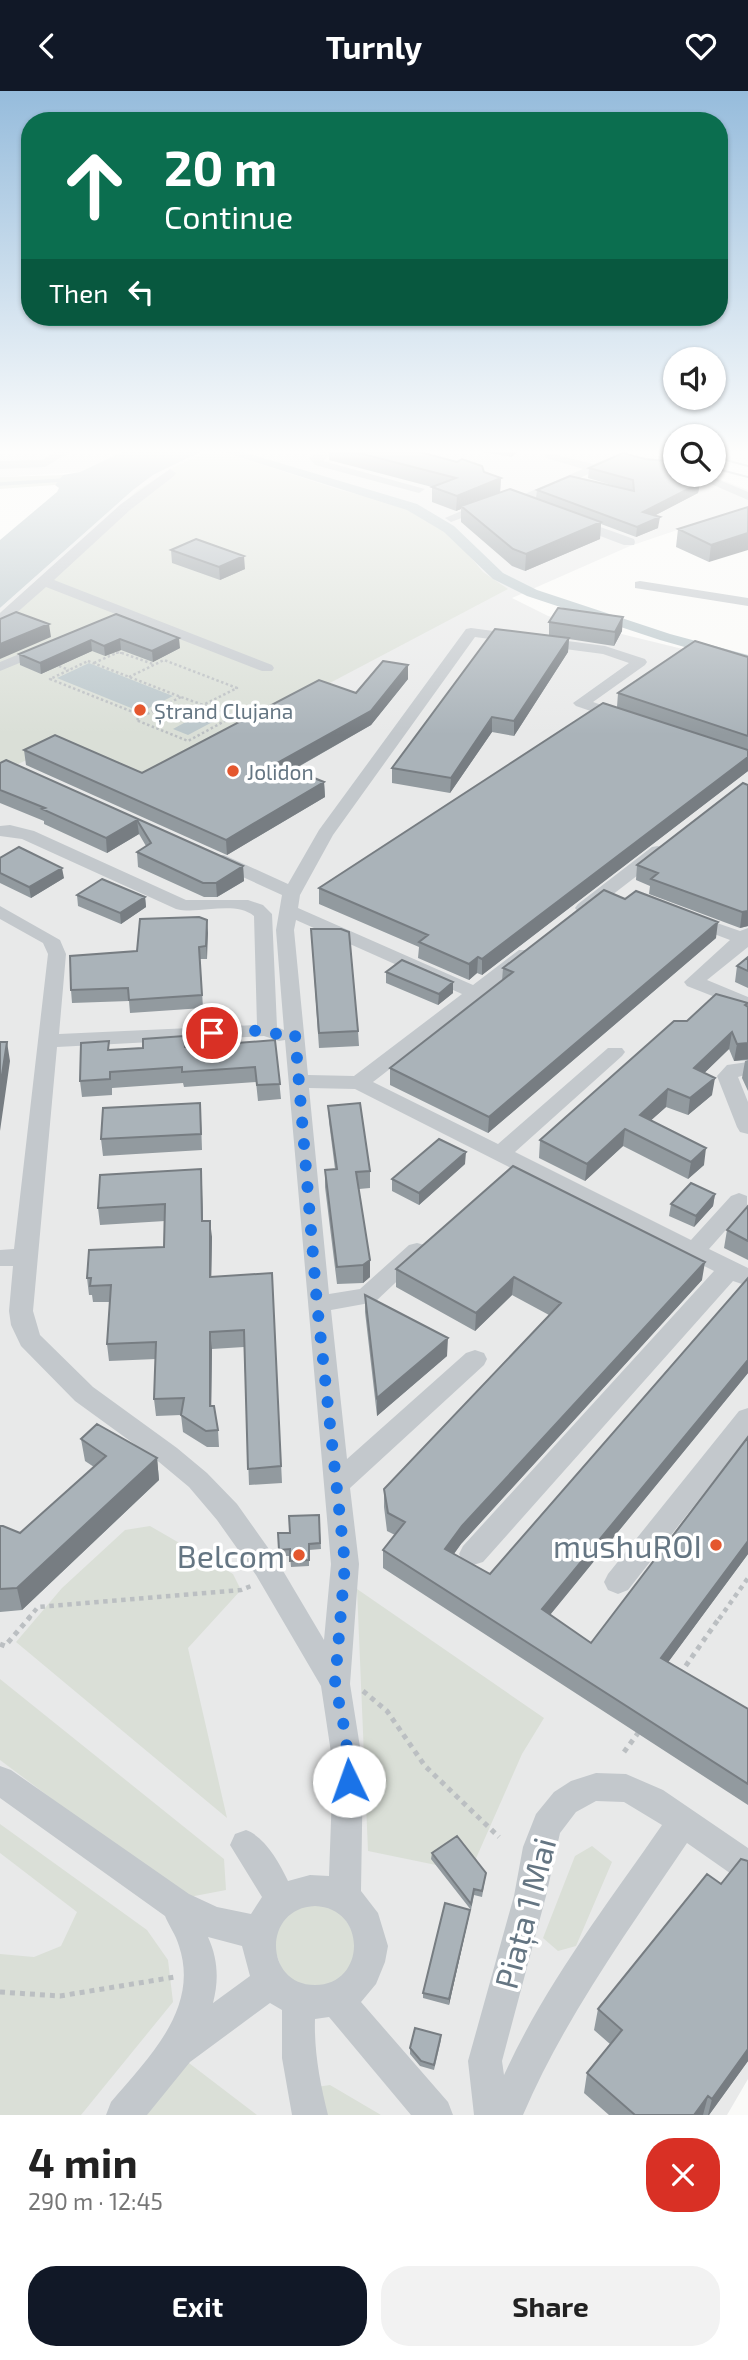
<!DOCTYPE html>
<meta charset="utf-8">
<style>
body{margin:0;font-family:"Exo 2",sans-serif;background:#f2f2f2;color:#222;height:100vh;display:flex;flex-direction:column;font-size:26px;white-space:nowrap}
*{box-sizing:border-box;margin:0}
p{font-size:23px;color:#767676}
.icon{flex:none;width:38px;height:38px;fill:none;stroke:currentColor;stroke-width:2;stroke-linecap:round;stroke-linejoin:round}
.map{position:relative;height:2024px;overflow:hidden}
.drawer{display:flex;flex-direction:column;background:#fff;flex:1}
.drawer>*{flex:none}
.banner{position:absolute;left:21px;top:21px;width:707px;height:214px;border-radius:28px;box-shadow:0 2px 5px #0004;background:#0b6e4f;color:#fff;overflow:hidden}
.fabs{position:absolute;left:663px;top:256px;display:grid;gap:14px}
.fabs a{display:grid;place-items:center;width:63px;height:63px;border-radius:50%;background:#fff;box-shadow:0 2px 5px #0004;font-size:35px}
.pin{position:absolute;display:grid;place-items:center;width:60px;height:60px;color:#fff;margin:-30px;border:4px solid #fff;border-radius:50%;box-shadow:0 2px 7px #0007}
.me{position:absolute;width:77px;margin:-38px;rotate:357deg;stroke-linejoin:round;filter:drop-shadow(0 0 5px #0008)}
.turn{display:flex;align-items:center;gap:24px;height:147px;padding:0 28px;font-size:32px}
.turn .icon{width:91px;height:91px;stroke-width:2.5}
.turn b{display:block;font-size:49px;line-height:60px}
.then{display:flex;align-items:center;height:66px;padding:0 28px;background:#0003;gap:14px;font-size:26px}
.round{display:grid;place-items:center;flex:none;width:74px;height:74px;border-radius:28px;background:#f2f2f2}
.head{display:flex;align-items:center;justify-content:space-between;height:119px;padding:0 28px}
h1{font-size:42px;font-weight:700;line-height:52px}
.primary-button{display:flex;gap:14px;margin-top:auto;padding:14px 28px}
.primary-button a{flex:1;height:80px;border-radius:28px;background:#111827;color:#fff;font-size:28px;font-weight:700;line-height:80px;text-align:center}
.primary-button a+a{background:#f2f2f2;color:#222}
header{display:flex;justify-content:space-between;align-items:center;height:91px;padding:0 28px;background:#111827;color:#fff;font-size:32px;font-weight:700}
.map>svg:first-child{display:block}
.built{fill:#e8e9e9}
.green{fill:#dadfd7}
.water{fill:#bbc7cb}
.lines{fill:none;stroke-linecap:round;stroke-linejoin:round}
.stream{stroke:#bbc7cb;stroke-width:3.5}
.canal{fill:#bbc7cb;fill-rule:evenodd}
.major-casing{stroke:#b5babe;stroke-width:4}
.path-far3{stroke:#bbbfc2;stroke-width:2;stroke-dasharray:2 2;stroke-linecap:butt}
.path-far2{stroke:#bbbfc2;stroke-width:2.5;stroke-dasharray:2.5 2.5;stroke-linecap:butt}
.path-far1{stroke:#bbbfc2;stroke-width:4.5;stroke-dasharray:4.5 4.5;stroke-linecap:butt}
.path{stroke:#bbbfc2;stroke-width:5;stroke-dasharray:5 5;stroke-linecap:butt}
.minor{fill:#c3c8cc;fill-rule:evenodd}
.major{fill:#fff;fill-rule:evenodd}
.wall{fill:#929a9f}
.shaded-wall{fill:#777d82}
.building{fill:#aab3b9;stroke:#777d82;stroke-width:2}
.route{stroke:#1a73e8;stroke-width:12;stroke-dasharray:0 21.6}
.poi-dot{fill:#e4572e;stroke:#fff;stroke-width:2.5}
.labels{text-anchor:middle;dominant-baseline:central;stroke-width:7;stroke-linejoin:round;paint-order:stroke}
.far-poi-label{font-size:21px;fill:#657683;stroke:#fff;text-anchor:start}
.near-poi-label{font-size:32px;fill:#657683;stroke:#fff;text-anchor:end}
.near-street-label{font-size:32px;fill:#657683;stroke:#fff}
</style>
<header><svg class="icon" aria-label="back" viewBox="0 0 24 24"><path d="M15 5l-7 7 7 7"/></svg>Turnly<svg class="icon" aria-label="heart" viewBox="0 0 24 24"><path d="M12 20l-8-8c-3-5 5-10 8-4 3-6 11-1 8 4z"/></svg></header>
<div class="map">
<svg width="748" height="2024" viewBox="0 0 748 2024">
<rect width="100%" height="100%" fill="#fafaf8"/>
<!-- built -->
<path class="built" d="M0,360H124L80,381L0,386Z
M202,360H646L675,371L676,383H707L748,399V415L630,455L512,507L548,525L748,574V1988L727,2024H0V517L133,399L153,384Z"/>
<!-- green -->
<path class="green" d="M210,360H220L340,399L403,415L437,433L462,456L483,481L508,498L142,691L59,653L0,682V522L138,399L176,375Z
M63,384L55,394L0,398V386Z
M150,1435L233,1483L241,1499L188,1557L227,1727L16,1551L62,1497L125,1439Z
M357,1498L544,1627L522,1663L470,1781L368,1760Z
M0,1588L224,1768L226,1799L184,1807L0,1669Z
M0,1733L147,1839L168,1869L173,1911L81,2024H0V1863L34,1866L61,1855L77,1821L0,1762Z
M592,1755L612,1771L576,1855L558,1860L543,1847L575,1765Z
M332,1808L364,1858L337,1898L289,1897L268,1841L286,1815Z
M185,1969L257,2024H140Z
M330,1994L381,2024H310L303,1998Z"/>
<!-- water -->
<path class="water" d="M124,360H202L153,384L133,399L0,517V449L57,401L59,397L55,394L63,384L80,381Z
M89,572L173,605L141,621L57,587Z
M202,622L218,628L188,644L173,638Z"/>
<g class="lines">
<!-- stream -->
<path class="stream" d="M0,393L64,389"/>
<!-- canal -->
<path class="canal" d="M220,360H240L417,413L454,435L503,482L537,499L670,543L748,564V574L660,549L527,505L493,488L444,441L407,419Z"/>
<defs>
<path id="major" d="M714,367L748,376V385L714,376Z"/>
</defs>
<!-- major casing -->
<use href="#major" class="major-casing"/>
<!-- path-far3 -->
<path class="path-far3" d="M116,562H123"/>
<!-- path-far2 -->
<path class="path-far2" d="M88,570L181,606L143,625L50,588Z
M94,572L119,561L153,573
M59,575L69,579
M129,586L164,569L237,597L203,614
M143,625L136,629L188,650L234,625L181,606"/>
<!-- path-far1 -->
<path class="path-far1" d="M28,1528L38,1516L241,1499L251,1495
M719,1528L748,1487"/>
<!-- path -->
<path class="path" d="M0,1553L5,1555L30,1526
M680,1583L720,1526
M363,1600L387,1620L425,1675L499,1746
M624,1661L638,1642
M0,1901L60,1905L175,1886"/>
<!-- minor -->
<path class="minor" d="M57,360H72L45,376L0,378V370L42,369Z
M319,360H334L323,370L425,398L419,402L315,374L309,367Z
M550,362L593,373L613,366L619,369L525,412L504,411L451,431L445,427L499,404L520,405L583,378L546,367L544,365Z
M170,378L176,382L174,385L130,419L54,489L272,574L274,577L272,580H262L46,496L5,532L0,533V522L121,413Z
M688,383H705L748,401V409Z
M575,427L634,448L635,451L634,454H624L571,434V428Z
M640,490L748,507V515L635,497V491Z
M471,537L605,555L645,568L647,571L645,574L593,611L625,622L628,625L620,630L576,615L573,612L629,572L603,563L475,546L333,744L300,804L298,817L473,894L519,859H533L535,863L533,867L373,991L498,1053L608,957H622L625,961L622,965L515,1061L691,1149L731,1105L739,1102L747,1105V1115L709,1158L748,1177V1195L733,1190L483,1471L473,1474L463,1471L459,1463L463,1455L714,1180L355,998L309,997L329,1203L360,1198L409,1154L417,1152L425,1154L429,1160L375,1211L331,1219L347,1368L466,1262L475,1259L484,1262L487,1268L484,1274L350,1397L359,1473L350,1593L363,1675L361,1800L378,1822L388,1855L385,1871L376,1893L361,1911L448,2011L453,2024H411L329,1926L315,1928C314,1961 320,1992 328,2024H292L282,1967V1919L270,1912L190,1971L147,2024H106L111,2011C148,1967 200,1918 179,1855C176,1844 169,1835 165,1825L0,1707V1675L11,1679L189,1803L217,1816L251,1823L262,1806L230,1754L235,1743L246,1739C265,1746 279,1771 288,1790L310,1784L329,1785L333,1675L321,1595L256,1484L217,1429L189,1396L159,1371L75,1310L21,1255L11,1234L9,1220L13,1175H0V1159L14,1158L48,863L43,852L0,828V815L60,849L66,863L59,943L257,934L254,825C234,809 199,824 176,818L22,748L0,745V735L10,734L34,740L186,809H248L263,814L272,823L277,936L284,939L276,839L282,804L212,772L209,768L212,764H224L288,793L319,739L466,538ZM296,829L462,903L354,985L308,984L294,839ZM264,945L279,950L285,949L331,1473L324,1549L276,1468L237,1413L207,1382L177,1357L93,1296L40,1244L33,1220L57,956ZM315,1815C368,1817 366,1894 315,1894C264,1894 262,1817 315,1815ZM208,1846L242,1855L250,1885L213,1912C219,1889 218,1868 208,1846Z
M46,552L51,553L53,556L51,559L0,580V571Z
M658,755L667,760L664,764L590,821H578L575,817L578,813L652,756Z
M691,823L740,840L748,837V856L707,889L748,906V919L687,895L684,891L730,849L685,832L682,828Z
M748,971V983L738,986L748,1011V1043L740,1041L737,1036L717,985L727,974Z
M748,1317V1346L628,1499L618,1503L608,1499L604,1491L608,1483L739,1320Z
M596,1682L626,1683L663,1699L748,1757V1791L737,1787L687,1752C628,1840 565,1926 523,2024H474L468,1970L514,1805L523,1756L536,1723L554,1701L571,1690ZM596,1710L624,1711L662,1734C606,1815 545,1894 504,1984L502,1970L546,1805L560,1742L576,1721Z"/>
<!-- major -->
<use href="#major" class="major"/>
</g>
<!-- wall -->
<path class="wall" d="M329,360H416L501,387L500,401L536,407L537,399H629L588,387L589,377L693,388L691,389L700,392L698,402L654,425L658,437L636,446L601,433L600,448L525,480L512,475L461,431V418L456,420L432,411V396L329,369Z
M476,360H519L511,366Z
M748,416L709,471L676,456L678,438Z
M171,459L245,478L220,489L172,472Z
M116,523L180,557L153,571L121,559L105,565L92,560L41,583L20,574L19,563Z
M549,531L622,540L614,555L569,548L568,561L514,645L492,641L450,702L392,692V677L549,545Z
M748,566V680L482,884L477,882L469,889L418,867L419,856L319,813V797L617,616L618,602Z
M408,574V588L371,634L293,679L324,691L325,706L227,764L26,674L24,659L142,682L356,602Z
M6,669L243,775L244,790L217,806H204L138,776L137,761L146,755L139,743L107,762L44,733V730L0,712V672Z
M748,694V835L740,837L649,803L650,795L636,789L637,774Z
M0,767L64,787L31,807L0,792Z
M77,804L145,806L146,816L121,833L78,815Z
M625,808L716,847L488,1042L390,994V977L502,890L503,877Z
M207,829V868H200L203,917L130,922L129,910L72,912L71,899L137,860Z
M311,838L358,940L359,955L319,957Z
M748,866V897L735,891L737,875Z
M386,881L453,891V902L438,914L386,892Z
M748,912V969L734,970L729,958L704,982L712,1004L688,1024L666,1016L651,1029L704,1074L688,1088L623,1055L585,1090L539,1067L540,1049L687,930Z
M275,949L281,1008L258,1010L256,991L184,996L183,992L112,997V1004L82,1006L80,990L110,959L185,956Z
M748,969V1000L742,987L745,970Z
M328,1015L370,1080V1097L359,1098L370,1186L363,1192L337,1193L325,1096V1079L335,1078L329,1031Z
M201,1029L202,1059L103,1065L101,1048Z
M465,1073L419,1114L392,1100V1088Z
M201,1078L203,1130L212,1146L211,1186L272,1182L282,1392L249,1394L244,1256L212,1258L211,1315L218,1339L219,1356H207L183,1341L181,1324L156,1325L154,1308L156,1268L109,1270L107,1253L110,1211H93L92,1204H89L87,1187L164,1156L165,1130L100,1134L98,1117Z
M715,1103L713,1115L694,1136L669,1125L671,1113Z
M748,1115V1169L724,1157L727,1139Z
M396,1178L702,1189L461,1453L454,1463L490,1483L748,1187V1282L550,1524L591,1552L748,1346V1463L668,1571L748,1618V1714L383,1477V1459L395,1444L387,1440L384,1416V1398L549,1224L512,1204L475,1240L396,1196Z
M365,1204L447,1265L377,1325L365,1221Z
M81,1348L157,1367L159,1389L22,1519L0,1521V1435L20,1442L94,1376L85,1370Z
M319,1424L321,1458L309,1459V1475L291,1476L290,1465H279L278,1442H290Z
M432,1762L486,1782L482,1806L474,1804L471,1819L431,1768Z
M469,1825L449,1914L423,1907V1902Z
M598,1918L748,1970L709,2024H609L584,2002L587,1982L610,1953L594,1939Z
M441,1949L434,1979L420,1975L410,1963V1957Z"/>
<!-- shaded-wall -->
<path class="shaded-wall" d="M512,360H519L511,366Z
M684,383H694L693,388L678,396L679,386Z
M501,387L500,402L461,415V418L456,420L457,405Z
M700,392L698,402L642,431L643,421Z
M660,426L658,437L636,446L637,436Z
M601,431L600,448L525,480L526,463Z
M748,442V459L709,471L711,454Z
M244,465L245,478L220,489L219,476Z
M623,526L622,540L614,555L615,541Z
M49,533L51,546L0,568V553Z
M179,547L180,557L153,571L152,560Z
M569,547L568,561L514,645V630Z
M120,548L121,559L105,565L104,555Z
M91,549L92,560L41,583L40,572Z
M408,574V588L371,634L278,687L277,672Z
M492,626V641L450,702L451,687Z
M748,666V680L482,884V868Z
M324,691L325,706L227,764L226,749Z
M137,729L139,743L107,762L106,747Z
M243,775L244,790L217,806L216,792Z
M62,777L64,787L31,807L29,796Z
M145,806L146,816L121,833L120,822Z
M748,820V835L740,837L742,821Z
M207,829L208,842L207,868L206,855Z
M718,831L716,847L488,1042L489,1026Z
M478,866L477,882L469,889V873Z
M453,891V902L438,914L439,903Z
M732,941L729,958L692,994L694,977Z
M7,951L10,970L0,1040V997Z
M748,952V968L734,970L737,953Z
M715,987L712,1004L688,1024L690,1007Z
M668,998L666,1016L638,1041L640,1024Z
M625,1038L623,1055L585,1090L587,1073Z
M706,1057L704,1074L688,1088L691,1071Z
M466,1061L465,1073L419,1114V1102Z
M201,1078L202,1094L203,1147L202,1130Z
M715,1103L713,1115L694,1136L696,1125Z
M210,1130L212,1146L211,1202L210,1186Z
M370,1169V1186L363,1192V1174Z
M705,1171L702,1189L461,1453L444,1476L445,1458L462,1435Z
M514,1186L512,1204L475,1240L476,1222Z
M210,1241L212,1258L211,1331L210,1315Z
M448,1247L447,1265L377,1325V1307Z
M748,1269V1282L540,1536L542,1518Z
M157,1367L159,1389L22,1519L17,1497Z
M748,1450V1463L658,1585L661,1567Z
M470,1819L469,1825L449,1914V1908Z
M748,1958V1970L709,2024H708L712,2008Z
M708,2005L703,2024H694Z"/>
<!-- building -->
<path class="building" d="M351,360H416L457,371L462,368L482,375L484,381L501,387L457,405L432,396L456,387Z
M623,362L645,368L676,371V383H684L679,386L700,392L643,421L660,426L637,436L537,399L570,385L634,400L633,389L589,377Z
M510,398L601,431L526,463L513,458L461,415Z
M748,416V442L711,454L678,438Z
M196,448L244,465L219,476L171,459Z
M558,517L623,526L615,541L549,531Z
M16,521L49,533L0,553V528Z
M116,523L179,547L152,560L120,548L104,555L91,549L40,572L19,563Z
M495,538L569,547L514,630L492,626L451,687L392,677Z
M695,550L748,566V645L618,602Z
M383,570L408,574L371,620L277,672L324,691L226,749L24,659L55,644L142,682L319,589L356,602Z
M603,612L748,659V666L482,868L478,866L469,873L419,851L428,844L319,797Z
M6,669L243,775L216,792H203L137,761L151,752L137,729L106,747L42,718L45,717L0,699V672Z
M743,692L748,694V820L742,821L651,788L658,782L637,774Z
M19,756L62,777L29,796L0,782V767Z
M102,788L145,806L120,822L77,804Z
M604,799L625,808L636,800L718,831L489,1026L390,977L513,881L503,877Z
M199,826L207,829L206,855L199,856L202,904L129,909L128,897L71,899L70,865L137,860L140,828Z
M311,838H341L349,841L358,940L319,942Z
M748,866V880L737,875Z
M402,869L453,891L439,903L386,881Z
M716,903L748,912L745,914L748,916V952L737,953L732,941L694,977L715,987L690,1007L668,998L640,1024L706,1057L691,1071L625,1038L587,1073L540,1049L674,930H687Z
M184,945L185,956L275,949L280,993L257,994L255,976L182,981V976L110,981V988L80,990L81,952L109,950L108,959L143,957V948Z
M0,951H7L0,997Z
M200,1012L201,1043L101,1048L103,1017Z
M360,1012L370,1080L356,1081L370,1169L363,1174L337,1176L325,1079L337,1078L328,1015Z
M439,1048L466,1061L419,1102L392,1088Z
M513,1075L705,1171L462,1435L445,1458L490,1483L748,1187V1269L542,1518L591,1552L748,1346V1450L661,1567L748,1618V1693L383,1459L405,1431L388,1422L384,1398L561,1212L514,1186L476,1222L396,1178Z
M201,1078L202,1130H210V1186L272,1182L281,1375L248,1378L244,1239L210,1241V1315H214L218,1339L206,1340L181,1324L184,1307L154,1308L156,1251L107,1253L111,1194L90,1195L91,1187H87L89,1159L164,1156L165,1113L98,1117L100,1084Z
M691,1092L715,1103L696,1125L671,1113Z
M748,1115V1150L727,1139Z
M365,1204L448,1247L377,1307Z
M97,1333L157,1367L17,1497L0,1498V1435H3L20,1442L106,1365L81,1348Z
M319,1424L320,1452L309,1453V1469L290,1470V1458L279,1459L278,1442H290L289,1425Z
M457,1745L486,1782L482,1800L474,1798L471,1813L432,1762Z
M741,1768L748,1770V1958L712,2008L708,2005L694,2024H635L587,1982L622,1939L598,1918L707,1783L721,1793Z
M445,1812L470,1819L449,1908L423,1902Z
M415,1937L441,1944L434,1974L421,1970L410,1957Z"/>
<!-- sky -->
<linearGradient id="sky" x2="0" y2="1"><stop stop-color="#96bcdc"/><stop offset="0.56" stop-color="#fdfdfc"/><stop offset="1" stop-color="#fdfdfc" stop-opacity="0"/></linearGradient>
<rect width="748" height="644" fill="url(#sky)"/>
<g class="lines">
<!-- route -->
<path class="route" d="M212,942L267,939L279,944L295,943L317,1213L345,1473L335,1592L346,1646L349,1690"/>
</g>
<!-- markers -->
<g class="poi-dot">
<circle cx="140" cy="619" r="7"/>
<circle cx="233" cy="680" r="7"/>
<circle cx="716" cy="1454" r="7"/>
<circle cx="299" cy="1464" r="7"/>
</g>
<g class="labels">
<!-- far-poi labels -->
<g class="far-poi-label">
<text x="154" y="619">Ștrand Clujana</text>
<text x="247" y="680">Jolidon</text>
</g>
<!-- near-poi labels -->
<g class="near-poi-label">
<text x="702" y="1454">mushuROI</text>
<text x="285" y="1464">Belcom</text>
</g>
<!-- near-street labels -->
<g class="near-street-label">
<text transform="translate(524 1822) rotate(-75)">Piața 1 Mai</text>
</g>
</g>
</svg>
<div class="fabs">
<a><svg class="icon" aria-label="sound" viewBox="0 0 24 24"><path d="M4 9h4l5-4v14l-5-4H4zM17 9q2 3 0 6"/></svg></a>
<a><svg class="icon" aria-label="search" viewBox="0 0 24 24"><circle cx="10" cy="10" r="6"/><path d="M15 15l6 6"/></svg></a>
</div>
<div class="pin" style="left:212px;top:942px;background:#d93025"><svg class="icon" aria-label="arrive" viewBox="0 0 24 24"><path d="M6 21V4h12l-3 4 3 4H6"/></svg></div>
<svg class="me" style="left:349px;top:1690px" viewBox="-20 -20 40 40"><circle r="19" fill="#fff"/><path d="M0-13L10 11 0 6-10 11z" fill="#1a73e8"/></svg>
<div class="banner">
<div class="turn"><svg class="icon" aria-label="ahead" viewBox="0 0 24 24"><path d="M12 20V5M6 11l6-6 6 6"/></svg><div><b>20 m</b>Continue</div></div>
<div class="then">Then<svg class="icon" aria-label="left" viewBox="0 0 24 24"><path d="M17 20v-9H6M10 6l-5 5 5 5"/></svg></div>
</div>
</div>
<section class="drawer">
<div class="head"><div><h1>4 min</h1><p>290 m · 12:45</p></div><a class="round" style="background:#d93025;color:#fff"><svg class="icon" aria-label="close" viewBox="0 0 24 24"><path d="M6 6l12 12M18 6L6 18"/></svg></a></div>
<div class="primary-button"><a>Exit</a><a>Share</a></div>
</section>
